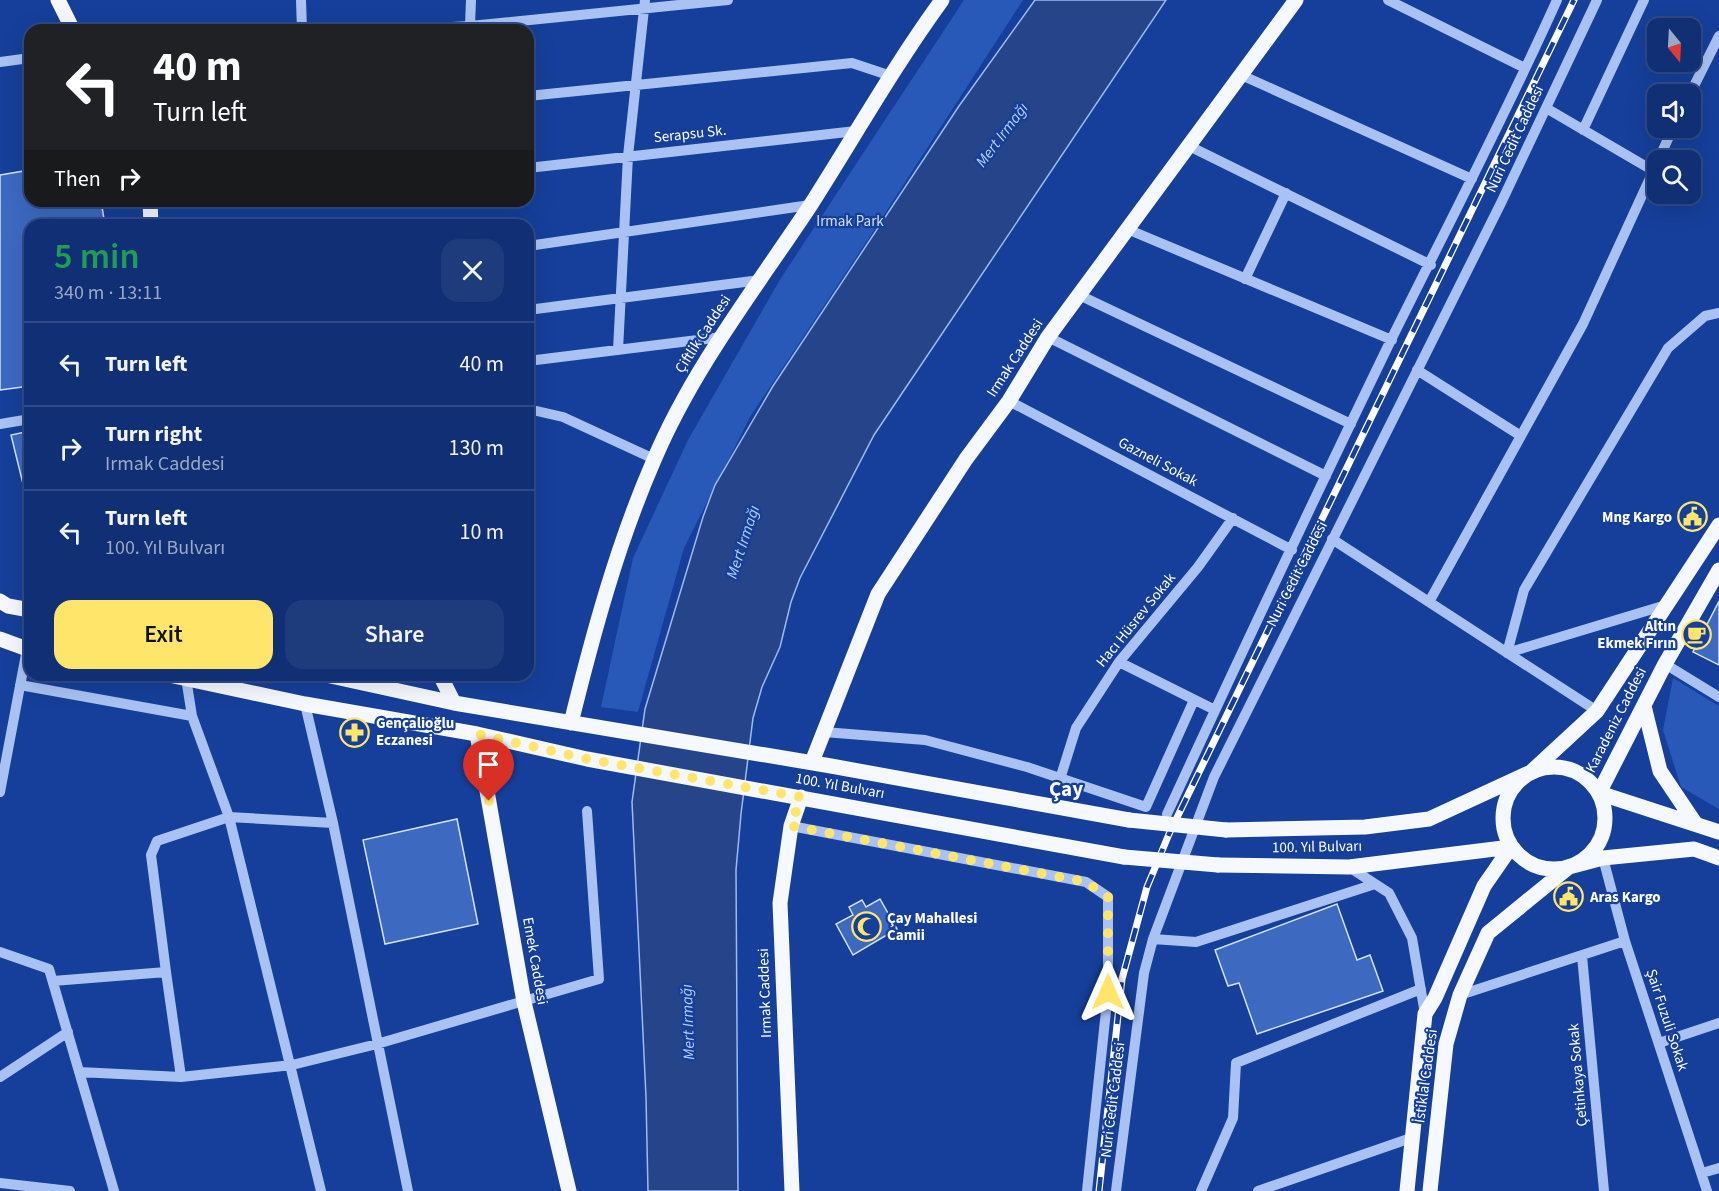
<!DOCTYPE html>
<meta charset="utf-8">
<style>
body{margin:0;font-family:"Source Sans 3",sans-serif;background:#1e3b7c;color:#f1f3f6;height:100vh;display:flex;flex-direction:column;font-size:22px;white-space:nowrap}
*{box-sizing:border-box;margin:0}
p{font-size:20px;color:#9ca9c5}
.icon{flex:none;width:33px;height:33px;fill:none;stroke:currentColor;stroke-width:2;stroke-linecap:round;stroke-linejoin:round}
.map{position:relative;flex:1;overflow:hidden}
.panel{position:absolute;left:24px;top:219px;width:510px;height:462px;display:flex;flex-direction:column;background:#102f74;border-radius:18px;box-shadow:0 6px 24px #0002,0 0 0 2px #304a86}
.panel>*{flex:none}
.guide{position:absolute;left:24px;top:24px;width:510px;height:183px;border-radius:18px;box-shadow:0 6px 24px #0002,0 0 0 2px #304a86;background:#202124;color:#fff;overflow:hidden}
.needle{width:39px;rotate:162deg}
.controls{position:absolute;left:1647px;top:18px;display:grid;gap:12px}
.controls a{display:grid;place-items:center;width:54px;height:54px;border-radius:12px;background:#102f74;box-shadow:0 6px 24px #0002,0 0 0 2px #304a86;font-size:30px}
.pin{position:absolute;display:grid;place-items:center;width:51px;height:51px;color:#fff;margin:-62px -26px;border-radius:50% 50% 50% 0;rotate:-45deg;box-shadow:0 0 6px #0007}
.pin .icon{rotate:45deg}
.me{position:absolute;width:66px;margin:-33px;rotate:0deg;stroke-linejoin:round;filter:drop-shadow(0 0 4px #0008)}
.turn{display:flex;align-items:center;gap:21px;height:126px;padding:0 30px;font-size:27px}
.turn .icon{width:78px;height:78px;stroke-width:2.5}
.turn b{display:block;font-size:42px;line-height:51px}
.then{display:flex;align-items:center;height:57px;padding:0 30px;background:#0003;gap:12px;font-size:22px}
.round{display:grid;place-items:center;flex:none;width:63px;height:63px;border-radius:18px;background:#1e3b7c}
.overview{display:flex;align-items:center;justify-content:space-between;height:102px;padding:0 30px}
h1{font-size:36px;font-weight:600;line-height:45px;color:#1e9e55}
.cta{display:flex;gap:12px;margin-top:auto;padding:12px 30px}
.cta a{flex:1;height:69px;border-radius:18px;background:#ffe66b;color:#111;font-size:24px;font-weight:600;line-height:69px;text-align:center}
.cta a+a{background:#1e3b7c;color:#f1f3f6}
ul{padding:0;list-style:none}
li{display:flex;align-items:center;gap:18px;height:84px;padding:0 30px;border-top:2px solid #304a86}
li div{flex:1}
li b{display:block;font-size:22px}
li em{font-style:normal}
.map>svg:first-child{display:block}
.green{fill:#2858b8}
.water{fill:#254489;stroke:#9bbaf6;stroke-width:1.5}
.building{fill:#3d69c1;stroke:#d1e0fd;stroke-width:1.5}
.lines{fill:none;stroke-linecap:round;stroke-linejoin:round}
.minor{stroke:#a9c2f3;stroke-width:10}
.major{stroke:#f5f8ff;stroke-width:15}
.rail-casing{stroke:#fff;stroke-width:7}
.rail{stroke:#153f9a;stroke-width:4.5;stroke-dasharray:14;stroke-linecap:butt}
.major-bridge{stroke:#f5f8ff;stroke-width:15}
.route{stroke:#ffe66b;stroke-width:10;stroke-dasharray:0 18}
.labels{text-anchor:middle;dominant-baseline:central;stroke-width:4.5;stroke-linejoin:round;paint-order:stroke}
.street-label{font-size:15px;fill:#fff;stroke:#153f9a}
.park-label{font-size:15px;fill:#d1e0fd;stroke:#153f9a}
.poi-label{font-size:15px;font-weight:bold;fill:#fff;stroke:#153f9a;text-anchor:start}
.water-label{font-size:16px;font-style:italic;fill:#b6ccf9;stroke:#153f9a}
.district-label{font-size:21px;font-weight:bold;fill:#fff;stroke:#153f9a}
</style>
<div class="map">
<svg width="1719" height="1191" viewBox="0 0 1719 1191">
<rect width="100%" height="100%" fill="#153f9a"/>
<!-- green -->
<path class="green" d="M964,0H1023L871,235L750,417L684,548L638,712L601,707L633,558L688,440L781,278Z
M1673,678L1719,706V809L1681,787L1663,730Z"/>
<!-- water -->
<path class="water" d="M1035,0H1166L874,435L800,578L791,602L780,647L762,687L753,718L741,814L736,870L738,1191H648L646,1097L632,802L645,709L703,517L715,485L773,386L959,106Z"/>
<!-- building -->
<path class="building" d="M30,170V201H101L105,225H30V386L0,390V175Z
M30,431V492H25L11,435Z
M1719,601V665L1693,652Z
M457,819L478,924L385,944L363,840Z
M880,899L897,929L853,955L836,924L853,915L849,907L862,900L866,907Z
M1337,904L1357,960L1370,955L1383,991L1257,1034L1239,983L1228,986L1215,950Z"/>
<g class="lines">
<!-- minor -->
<path class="minor" d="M301,0L302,30
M1388,0L1525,68
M470,26L471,0
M397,30L470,26L728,0
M0,62L30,58
M1239,74L1472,179
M1690,94L1719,36
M528,96L852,63L891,76
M1546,108L1652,170
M1583,130L1644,0
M1187,145L1431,265
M528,168L856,131
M1127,229L1392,340
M528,246L810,205
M1245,279L1286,193
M1079,295L1351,424
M528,310L760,280
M1048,337L1326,476
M618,350L628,156L645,0
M528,361L722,337
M1417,370L1521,436
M1009,401L1292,550
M528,409L563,417L654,459
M0,424L30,419
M1332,539L1597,711
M1429,602L1583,324L1673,128
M1507,653L1524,590L1668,348L1705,316L1719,313
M1507,653L1666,605
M1119,662L1213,709
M1665,664L1719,697
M186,678L192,716L229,817L321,1191
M20,685L192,716
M305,704L333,823L408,1191
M824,732L925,740L1027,767L1146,807L1194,700
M1060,779L1076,728L1119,662L1198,567L1233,518
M0,792L27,649
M1167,814C1240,656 1314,499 1390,342C1446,229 1505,116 1557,0
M791,826L1086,882L1108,897V992L1087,1191
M1603,858L1625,941L1707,1191
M1349,867L1389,893L1412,938L1425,1014
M1153,939L1196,942L1375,884
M0,952L49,969L114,1191
M1582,956L1604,1191
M166,972L181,1077
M53,981L166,972L151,855L157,841L229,817L333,823
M1460,995L1625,941
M1659,1043L1719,1023
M79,1072L181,1077L292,1065L377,1044L599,979L587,811
M0,1077L68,1032
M1702,1173L1719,1168
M0,1183L70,1191
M1116,1191L1144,973L1153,939L1214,777L1501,203L1597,0
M1201,1191L1233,1118L1236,1063L1421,989
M1258,1191L1411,1138"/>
<!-- major -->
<path class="major" d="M58,0L73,30
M150,201L151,225
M1719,570L1665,664L1599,793L1719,832
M0,601L8,606L30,610
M0,639L30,650
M169,675L305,704L477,734L587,759L1124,857
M326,675L454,703L831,766L1129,820
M440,675L454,703
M1644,706L1660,771L1695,823
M571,723C593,634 617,545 654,460C693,368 755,289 810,206C854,137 894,66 942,0
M477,734L524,1002L569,1191
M812,762L878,594L966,459L1009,401L1048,337L1296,0
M1503 818a51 51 0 1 1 102 0a51 51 0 1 1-102 0Z
M1226,830L1365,827L1429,819L1531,772L1597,711L1719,525
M1218,865L1349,867L1511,847
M792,1191L780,903L791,826L801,797
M1407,1191L1425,1014L1435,998L1484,886L1511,847
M1430,1191L1446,1044L1460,995L1488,933L1569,867L1603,858L1694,849L1719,858"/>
<defs>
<path id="rail" d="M1099,1191L1122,979L1147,887L1169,834L1574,0"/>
</defs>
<!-- rail casing -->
<use href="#rail" class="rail-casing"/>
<!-- rail -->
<use href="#rail" class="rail"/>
<!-- major-bridge -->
<path class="major-bridge" d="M1129,820L1226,830
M1124,857L1218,865"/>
</g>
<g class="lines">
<!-- route -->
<path class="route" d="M489,801L477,734L587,759L801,797L791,826L1086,882L1108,897V992"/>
</g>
<!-- icons -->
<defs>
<symbol id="civic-ring" viewBox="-11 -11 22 22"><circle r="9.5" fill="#153f9a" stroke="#ffe66b" stroke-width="1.5"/><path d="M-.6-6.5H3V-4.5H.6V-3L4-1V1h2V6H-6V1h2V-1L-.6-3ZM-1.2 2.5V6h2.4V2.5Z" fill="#ffe66b"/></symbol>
<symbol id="cafe-ring" viewBox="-11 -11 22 22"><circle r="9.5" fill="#153f9a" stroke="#ffe66b" stroke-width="1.5"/><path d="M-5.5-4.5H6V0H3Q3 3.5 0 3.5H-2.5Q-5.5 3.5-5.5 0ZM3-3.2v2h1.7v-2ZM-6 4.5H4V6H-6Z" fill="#ffe66b"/></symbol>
<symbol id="pharmacy-ring" viewBox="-11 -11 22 22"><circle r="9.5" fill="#153f9a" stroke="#ffe66b" stroke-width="1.5"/><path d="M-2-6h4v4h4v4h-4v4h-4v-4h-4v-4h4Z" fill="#ffe66b"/></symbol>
<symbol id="mosque-ring" viewBox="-11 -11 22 22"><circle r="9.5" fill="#153f9a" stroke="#ffe66b" stroke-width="1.5"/><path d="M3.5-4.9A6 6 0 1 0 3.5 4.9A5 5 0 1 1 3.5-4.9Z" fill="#ffe66b"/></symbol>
</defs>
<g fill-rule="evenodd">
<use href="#civic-ring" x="1676" y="500" width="33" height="33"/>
<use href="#cafe-ring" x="1680" y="618" width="33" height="33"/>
<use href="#pharmacy-ring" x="338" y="716" width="33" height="33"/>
<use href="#civic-ring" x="1552" y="880" width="33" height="33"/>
<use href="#mosque-ring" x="850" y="910" width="33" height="33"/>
</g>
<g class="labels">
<!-- street labels -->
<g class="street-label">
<text transform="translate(690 134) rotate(-6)">Serapsu Sk.</text>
<text transform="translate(1515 139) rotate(-65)">Nuri Cedit Caddesi</text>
<text transform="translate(703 334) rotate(-57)">Çiftlik Caddesi</text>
<text transform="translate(1015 358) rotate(-57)">Irmak Caddesi</text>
<text transform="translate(1158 462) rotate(28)">Gazneli Sokak</text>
<text transform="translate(1297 574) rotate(-63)">Nuri Cedit Caddesi</text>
<text transform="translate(1136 620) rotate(-51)">Hacı Hüsrev Sokak</text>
<text transform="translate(1616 720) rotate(-63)">Karadeniz Caddesi</text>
<text transform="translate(840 786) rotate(10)">100. Yıl Bulvarı</text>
<text transform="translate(1317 847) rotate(-1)">100. Yıl Bulvarı</text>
<text transform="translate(535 961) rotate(80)">Emek Caddesi</text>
<text transform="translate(765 993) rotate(-92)">Irmak Caddesi</text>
<text transform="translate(1667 1020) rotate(72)">Şair Fuzuli Sokak</text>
<text transform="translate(1578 1075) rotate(-95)">Çetinkaya Sokak</text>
<text transform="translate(1426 1076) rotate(-82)">İstiklal Caddesi</text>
<text transform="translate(1113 1100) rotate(-83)">Nuri Cedit Caddesi</text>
</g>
<!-- park labels -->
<g class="park-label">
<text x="850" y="221">Irmak Park</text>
</g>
<!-- poi labels -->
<g class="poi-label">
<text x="1672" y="517" text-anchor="end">Mng Kargo</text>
<text x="1676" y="626" text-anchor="end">Altın<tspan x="1676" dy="17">Ekmek Fırın</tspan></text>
<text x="376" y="723">Gençalioğlu<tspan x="376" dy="17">Eczanesi</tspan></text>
<text x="1590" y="897">Aras Kargo</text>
<text x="887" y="918">Çay Mahallesi<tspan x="887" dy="17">Camii</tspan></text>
</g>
<!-- water labels -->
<g class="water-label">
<text transform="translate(1002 135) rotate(-53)">Mert Irmağı</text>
<text transform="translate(743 542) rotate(-72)">Mert Irmağı</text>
<text transform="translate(688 1022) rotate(-92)">Mert Irmağı</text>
</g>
<!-- district labels -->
<g class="district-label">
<text x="1066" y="789">Çay</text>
</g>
</g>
</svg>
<div class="controls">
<a><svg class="needle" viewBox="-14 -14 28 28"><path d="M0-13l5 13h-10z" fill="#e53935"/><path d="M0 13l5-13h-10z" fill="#9ca9c5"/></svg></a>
<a><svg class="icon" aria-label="sound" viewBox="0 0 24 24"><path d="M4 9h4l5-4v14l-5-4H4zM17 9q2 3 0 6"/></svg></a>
<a><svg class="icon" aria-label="search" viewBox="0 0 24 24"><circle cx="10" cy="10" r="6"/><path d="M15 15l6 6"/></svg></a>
</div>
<div class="pin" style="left:489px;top:801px;background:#d93025"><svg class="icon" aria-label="arrive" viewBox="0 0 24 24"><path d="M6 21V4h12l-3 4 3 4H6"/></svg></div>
<svg class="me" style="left:1108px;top:992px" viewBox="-20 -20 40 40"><path d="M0-17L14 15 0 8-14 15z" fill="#ffe66b" stroke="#fff" stroke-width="4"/></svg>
<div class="guide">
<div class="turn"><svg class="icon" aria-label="left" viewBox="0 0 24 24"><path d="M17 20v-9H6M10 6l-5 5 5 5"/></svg><div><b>40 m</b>Turn left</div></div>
<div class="then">Then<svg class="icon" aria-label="right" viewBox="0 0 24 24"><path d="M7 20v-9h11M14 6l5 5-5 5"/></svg></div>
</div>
<section class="panel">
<div class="overview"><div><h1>5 min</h1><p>340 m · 13:11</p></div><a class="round"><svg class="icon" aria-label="close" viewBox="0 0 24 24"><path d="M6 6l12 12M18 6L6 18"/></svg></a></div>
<ul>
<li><svg class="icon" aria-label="left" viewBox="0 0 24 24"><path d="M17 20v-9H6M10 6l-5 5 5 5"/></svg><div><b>Turn left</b></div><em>40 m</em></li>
<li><svg class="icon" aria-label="right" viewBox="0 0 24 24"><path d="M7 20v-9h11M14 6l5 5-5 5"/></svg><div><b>Turn right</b><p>Irmak Caddesi</p></div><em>130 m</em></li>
<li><svg class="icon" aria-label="left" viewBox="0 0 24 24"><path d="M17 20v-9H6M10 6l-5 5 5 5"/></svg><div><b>Turn left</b><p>100. Yıl Bulvarı</p></div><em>10 m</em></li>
</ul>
<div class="cta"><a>Exit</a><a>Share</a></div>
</section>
</div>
